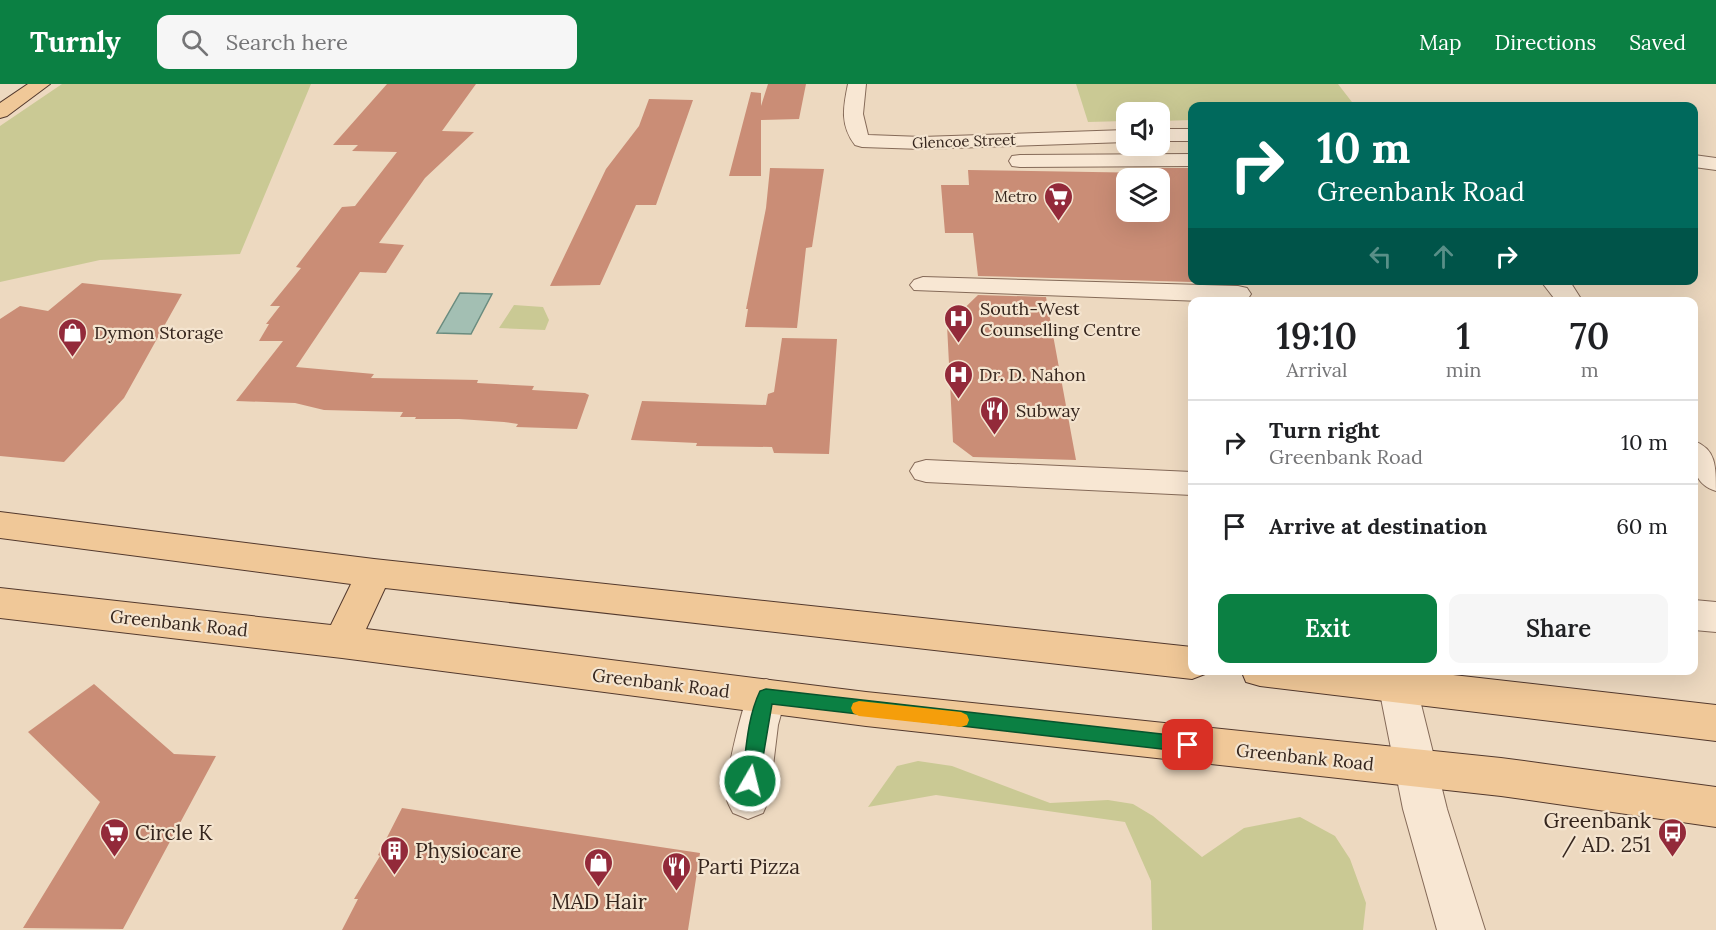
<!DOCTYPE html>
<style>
body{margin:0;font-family:Lora,serif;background:#f6f6f6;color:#202124;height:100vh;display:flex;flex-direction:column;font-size:22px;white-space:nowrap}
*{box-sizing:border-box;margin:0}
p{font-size:20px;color:#757577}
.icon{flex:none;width:33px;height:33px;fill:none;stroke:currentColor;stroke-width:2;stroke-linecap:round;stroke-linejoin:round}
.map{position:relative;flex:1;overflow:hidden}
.side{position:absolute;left:1188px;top:213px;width:510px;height:378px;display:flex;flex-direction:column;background:#fff;border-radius:12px;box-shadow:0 6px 24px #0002}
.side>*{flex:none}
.top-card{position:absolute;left:1188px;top:18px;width:510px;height:183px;border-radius:12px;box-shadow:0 6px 24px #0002;background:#00695c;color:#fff;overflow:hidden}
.tools{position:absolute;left:1116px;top:18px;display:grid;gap:12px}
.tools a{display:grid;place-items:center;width:54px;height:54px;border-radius:12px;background:#fff;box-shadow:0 6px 24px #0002;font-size:30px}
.pin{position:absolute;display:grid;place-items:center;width:51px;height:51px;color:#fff;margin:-26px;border-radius:12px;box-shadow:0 3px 9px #0006}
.me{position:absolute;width:66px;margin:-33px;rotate:8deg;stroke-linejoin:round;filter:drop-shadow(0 0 4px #0008)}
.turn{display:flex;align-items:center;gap:21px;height:126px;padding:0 30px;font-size:27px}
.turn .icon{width:78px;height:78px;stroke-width:2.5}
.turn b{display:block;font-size:42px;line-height:51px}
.lanes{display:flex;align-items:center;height:57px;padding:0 30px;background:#0003;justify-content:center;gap:30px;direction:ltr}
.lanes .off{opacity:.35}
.eta{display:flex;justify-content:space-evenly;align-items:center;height:102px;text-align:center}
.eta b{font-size:36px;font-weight:600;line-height:42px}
.cta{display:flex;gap:12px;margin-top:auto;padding:12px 30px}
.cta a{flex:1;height:69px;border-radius:12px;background:#0b8043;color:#fff;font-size:24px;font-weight:600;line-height:69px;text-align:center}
.cta a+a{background:#f6f6f6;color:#202124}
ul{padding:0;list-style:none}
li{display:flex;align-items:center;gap:18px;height:84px;padding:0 30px;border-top:2px solid #e0e0e0}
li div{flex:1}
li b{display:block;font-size:22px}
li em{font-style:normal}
header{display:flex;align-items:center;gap:36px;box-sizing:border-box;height:84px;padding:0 30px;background:#0b8043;color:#fff}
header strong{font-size:28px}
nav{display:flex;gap:33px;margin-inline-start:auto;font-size:21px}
.search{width:420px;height:54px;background:#f6f6f6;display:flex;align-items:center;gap:15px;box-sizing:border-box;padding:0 21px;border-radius:12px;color:#757577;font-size:22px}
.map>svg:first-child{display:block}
.green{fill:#cac994}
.water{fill:#a3bfb3;stroke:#6a8c7f;stroke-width:1.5}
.building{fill:#ca8d76;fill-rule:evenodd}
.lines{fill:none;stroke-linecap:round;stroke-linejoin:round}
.minor-casing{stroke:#856a58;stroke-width:2}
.major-casing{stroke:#53392d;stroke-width:2}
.minor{fill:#f8e7d3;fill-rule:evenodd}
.major{fill:#f0c898;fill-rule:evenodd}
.route{fill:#0b8043;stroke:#07532c;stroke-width:1.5}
.slow{fill:#f59e0b}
.labels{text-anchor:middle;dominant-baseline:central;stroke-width:4.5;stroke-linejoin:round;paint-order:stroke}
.far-street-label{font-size:15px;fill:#35251d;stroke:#f4e4cf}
.far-poi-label{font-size:15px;fill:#35251d;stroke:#f4e4cf;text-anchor:end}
.poi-label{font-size:18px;fill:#35251d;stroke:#f4e4cf;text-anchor:start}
.street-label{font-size:18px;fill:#35251d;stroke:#f4e4cf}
.near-poi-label{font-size:21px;fill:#35251d;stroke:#f4e4cf;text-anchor:start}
</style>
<header>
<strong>Turnly</strong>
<div class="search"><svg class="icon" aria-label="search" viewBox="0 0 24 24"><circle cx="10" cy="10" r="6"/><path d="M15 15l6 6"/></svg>Search here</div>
<nav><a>Map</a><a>Directions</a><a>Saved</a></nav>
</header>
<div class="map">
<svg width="1716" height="846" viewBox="0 0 1716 846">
<rect width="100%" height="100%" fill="#edd9c0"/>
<!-- green -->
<path class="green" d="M62,0H311L240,170L100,176L0,198V42Z
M1076,0H1338L1355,22H1192V36L1160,37V28H1126V37L1088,38Z
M514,221L543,223L549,236L545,246L499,244Z
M918,677L952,682L1050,719L1108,716L1133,720L1153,732L1202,773L1244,744L1300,733L1335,752L1350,775L1366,819L1363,846H1152L1151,797L1125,738L936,711L868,723L897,682Z"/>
<!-- water -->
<path class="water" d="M460,209L492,210L471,250L437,249Z"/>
<!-- building -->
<path class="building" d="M387,0H476L442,47L474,48L425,94L379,159L404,161L386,189L360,188L296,283L374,290L371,294L478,296L477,299L534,302L532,306L585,309L589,311L577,345L516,343L518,340L504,338L459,335H415L416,333H400L403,328L324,326L295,319L236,317L283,257H259L269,240H266L280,222H270L301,184L296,183L342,123L355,122L397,68L352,67L358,61H333Z
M768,0H806L799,35L761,36V92H729L751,8L761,9V22Z
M649,15L693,16L656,121H636L600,201L550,202L606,85L639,42Z
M770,84L824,85L812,163L806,164L797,244L745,243L748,225H746L766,124Z
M1151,84H1192V198L978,192L973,149H945L941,101H969L968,86L1153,89ZM1126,94H1160V128H1126Z
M82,199L182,210L124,314L64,378L0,372V235L20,222L48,227Z
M978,211L1046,213L1076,376L973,373L953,358L947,241Z
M782,254L837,255L829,370L774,369L772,363L696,362L697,359L631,356L642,317L766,321L768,310L774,308Z
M94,600L174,670L216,672L123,845L23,844L100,718L28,648Z
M402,724L700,769L688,846H342L358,815H354L380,772L378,771Z"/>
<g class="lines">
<defs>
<path id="minor" d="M848,0H866L863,30L868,51L922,53L1126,46V58L922,65L862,63L855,61C840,41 843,24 848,0Z
M1160,45H1192V57H1160Z
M1192,70V82L1020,83L1012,82L1009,77L1012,72L1020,71Z
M1694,71L1716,74V86L1694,83Z
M923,193L1238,202L1247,204L1251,210L1247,216L1228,218L914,206L910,201L914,196Z
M1540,196H1569L1583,218H1557Z
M1694,357C1716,365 1716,382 1716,407C1692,400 1692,378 1694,357Z
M926,376L1192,388V411L926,398L915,395L910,387L915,379Z
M1694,516L1716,518V548L1694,546Z
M1382,586H1420L1417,604L1447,725L1485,846H1437L1403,725L1379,604Z
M766,595L780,600L786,612L778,641L769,715L763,729L748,735L733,729C731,725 728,720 727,716C723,697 743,619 752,600Z"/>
<path id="major" d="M28,0H50L7,32L0,34V19Z
M0,428L374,475L1192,563V586H1207L1205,590L1192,595L385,504L366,545L866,608L1501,674L1716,703V743L1501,712L866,642L342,574L0,534V504L331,541L351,500L0,454Z
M1241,586H1409L1716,621V657L1260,602L1246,598Z"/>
</defs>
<!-- minor casing -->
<use href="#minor" class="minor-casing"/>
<!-- major casing -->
<use href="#major" class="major-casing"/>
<!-- minor -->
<use href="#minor" class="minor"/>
<!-- major -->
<use href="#major" class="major"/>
</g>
<!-- route -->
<path class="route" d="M766,605L1188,653L1194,655L1196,661L1194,666L1188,668L772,620L759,697L756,702L750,705L744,702L742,697C746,667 747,634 760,607Z"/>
<!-- slow -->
<path class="slow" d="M859,617L961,628L967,631L969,636L967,641L961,643L859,632L853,629L851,624L853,619Z"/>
<!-- icons -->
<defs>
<symbol id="supermarket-pin" viewBox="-11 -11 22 30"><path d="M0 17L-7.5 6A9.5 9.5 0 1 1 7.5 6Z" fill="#932a3a" stroke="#f4e4cf"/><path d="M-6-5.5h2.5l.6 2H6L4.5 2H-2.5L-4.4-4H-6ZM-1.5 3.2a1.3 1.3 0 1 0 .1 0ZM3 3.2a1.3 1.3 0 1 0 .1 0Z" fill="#fff"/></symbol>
<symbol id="hospital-pin" viewBox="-11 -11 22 30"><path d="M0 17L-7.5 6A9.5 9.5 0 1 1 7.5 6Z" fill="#932a3a" stroke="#f4e4cf"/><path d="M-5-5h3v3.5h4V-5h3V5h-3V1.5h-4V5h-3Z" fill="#fff"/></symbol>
<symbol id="shop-pin" viewBox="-11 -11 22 30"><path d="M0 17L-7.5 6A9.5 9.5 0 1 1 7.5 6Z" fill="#932a3a" stroke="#f4e4cf"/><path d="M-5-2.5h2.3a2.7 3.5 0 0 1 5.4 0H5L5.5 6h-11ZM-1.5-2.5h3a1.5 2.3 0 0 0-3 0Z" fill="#fff"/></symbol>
<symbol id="restaurant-pin" viewBox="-11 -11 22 30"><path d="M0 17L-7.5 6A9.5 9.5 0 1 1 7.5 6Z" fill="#932a3a" stroke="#f4e4cf"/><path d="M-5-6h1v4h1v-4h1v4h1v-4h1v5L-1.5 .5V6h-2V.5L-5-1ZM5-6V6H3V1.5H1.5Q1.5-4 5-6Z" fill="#fff"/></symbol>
<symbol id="bus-pin" viewBox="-11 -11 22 30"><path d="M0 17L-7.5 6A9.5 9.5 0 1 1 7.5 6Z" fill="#932a3a" stroke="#f4e4cf"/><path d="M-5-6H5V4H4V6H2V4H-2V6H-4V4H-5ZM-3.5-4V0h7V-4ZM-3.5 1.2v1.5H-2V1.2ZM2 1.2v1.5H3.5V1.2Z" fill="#fff"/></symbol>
<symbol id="building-pin" viewBox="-11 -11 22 30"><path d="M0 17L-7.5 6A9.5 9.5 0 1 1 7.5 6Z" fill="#932a3a" stroke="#f4e4cf"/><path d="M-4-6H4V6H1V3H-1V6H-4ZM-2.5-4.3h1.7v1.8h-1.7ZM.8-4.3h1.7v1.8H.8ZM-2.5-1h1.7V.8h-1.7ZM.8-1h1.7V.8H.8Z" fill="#fff"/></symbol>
</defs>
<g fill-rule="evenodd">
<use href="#supermarket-pin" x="1042" y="96" width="33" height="45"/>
<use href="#hospital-pin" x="942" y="218" width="33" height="45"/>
<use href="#shop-pin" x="56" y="232" width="33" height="45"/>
<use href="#hospital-pin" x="942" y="274" width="33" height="45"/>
<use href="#restaurant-pin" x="978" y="310" width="33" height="45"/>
<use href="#supermarket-pin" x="98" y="732" width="33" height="45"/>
<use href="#bus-pin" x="1656" y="732" width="33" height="45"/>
<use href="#building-pin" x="378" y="750" width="33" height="45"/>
<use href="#shop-pin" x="582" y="762" width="33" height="45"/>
<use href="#restaurant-pin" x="660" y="766" width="33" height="45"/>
</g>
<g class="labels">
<!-- far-street labels -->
<g class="far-street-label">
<text transform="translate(964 57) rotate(-2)">Glencoe Street</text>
</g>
<!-- far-poi labels -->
<g class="far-poi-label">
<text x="1037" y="112">Metro</text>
</g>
<!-- poi labels -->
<g class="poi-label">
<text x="980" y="224">South-West<tspan x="980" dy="21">Counselling Centre</tspan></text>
<text x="94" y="248">Dymon Storage</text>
<text x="979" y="290">Dr. D. Nahon</text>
<text x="1016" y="326">Subway</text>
</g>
<!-- street labels -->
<g class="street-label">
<text transform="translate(179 539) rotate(6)">Greenbank Road</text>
<text transform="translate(661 599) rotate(7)">Greenbank Road</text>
<text transform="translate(1305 673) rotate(6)">Greenbank Road</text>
</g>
<!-- near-poi labels -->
<g class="near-poi-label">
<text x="1651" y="736" text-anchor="end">Greenbank<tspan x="1651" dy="24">/ AD. 251</tspan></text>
<text x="135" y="748">Circle K</text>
<text x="415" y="766">Physiocare</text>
<text x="697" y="782">Parti Pizza</text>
<text x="599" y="817" text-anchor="middle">MAD Hair</text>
</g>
</g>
</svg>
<div class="tools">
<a><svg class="icon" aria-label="sound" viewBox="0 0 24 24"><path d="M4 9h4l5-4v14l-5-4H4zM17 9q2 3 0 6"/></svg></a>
<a><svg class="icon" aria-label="layers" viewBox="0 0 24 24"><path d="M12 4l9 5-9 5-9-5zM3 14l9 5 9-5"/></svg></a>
</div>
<div class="pin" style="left:1188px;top:661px;background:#d93025"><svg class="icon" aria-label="arrive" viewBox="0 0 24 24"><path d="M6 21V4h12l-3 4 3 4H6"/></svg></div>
<svg class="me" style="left:750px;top:697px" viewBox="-20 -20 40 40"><circle r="17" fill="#0b8043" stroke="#fff" stroke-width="3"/><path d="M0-11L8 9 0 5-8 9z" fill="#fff"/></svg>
<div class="top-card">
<div class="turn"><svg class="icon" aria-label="right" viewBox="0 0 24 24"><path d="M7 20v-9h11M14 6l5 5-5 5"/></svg><div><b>10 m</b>Greenbank Road</div></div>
<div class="lanes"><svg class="icon off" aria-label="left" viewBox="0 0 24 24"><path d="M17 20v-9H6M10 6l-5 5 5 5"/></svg><svg class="icon off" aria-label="ahead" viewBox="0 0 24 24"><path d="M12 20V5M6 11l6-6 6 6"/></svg><svg class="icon" aria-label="right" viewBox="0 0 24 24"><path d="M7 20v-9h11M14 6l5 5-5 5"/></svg></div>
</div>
<section class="side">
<div class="eta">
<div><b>19:10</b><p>Arrival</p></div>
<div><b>1</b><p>min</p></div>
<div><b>70</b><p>m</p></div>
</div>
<ul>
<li><svg class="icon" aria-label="right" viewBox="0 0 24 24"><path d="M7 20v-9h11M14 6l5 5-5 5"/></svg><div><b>Turn right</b><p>Greenbank Road</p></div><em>10 m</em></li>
<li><svg class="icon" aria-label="arrive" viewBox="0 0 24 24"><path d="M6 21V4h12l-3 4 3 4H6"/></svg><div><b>Arrive at destination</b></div><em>60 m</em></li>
</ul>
<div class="cta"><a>Exit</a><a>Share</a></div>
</section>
</div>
